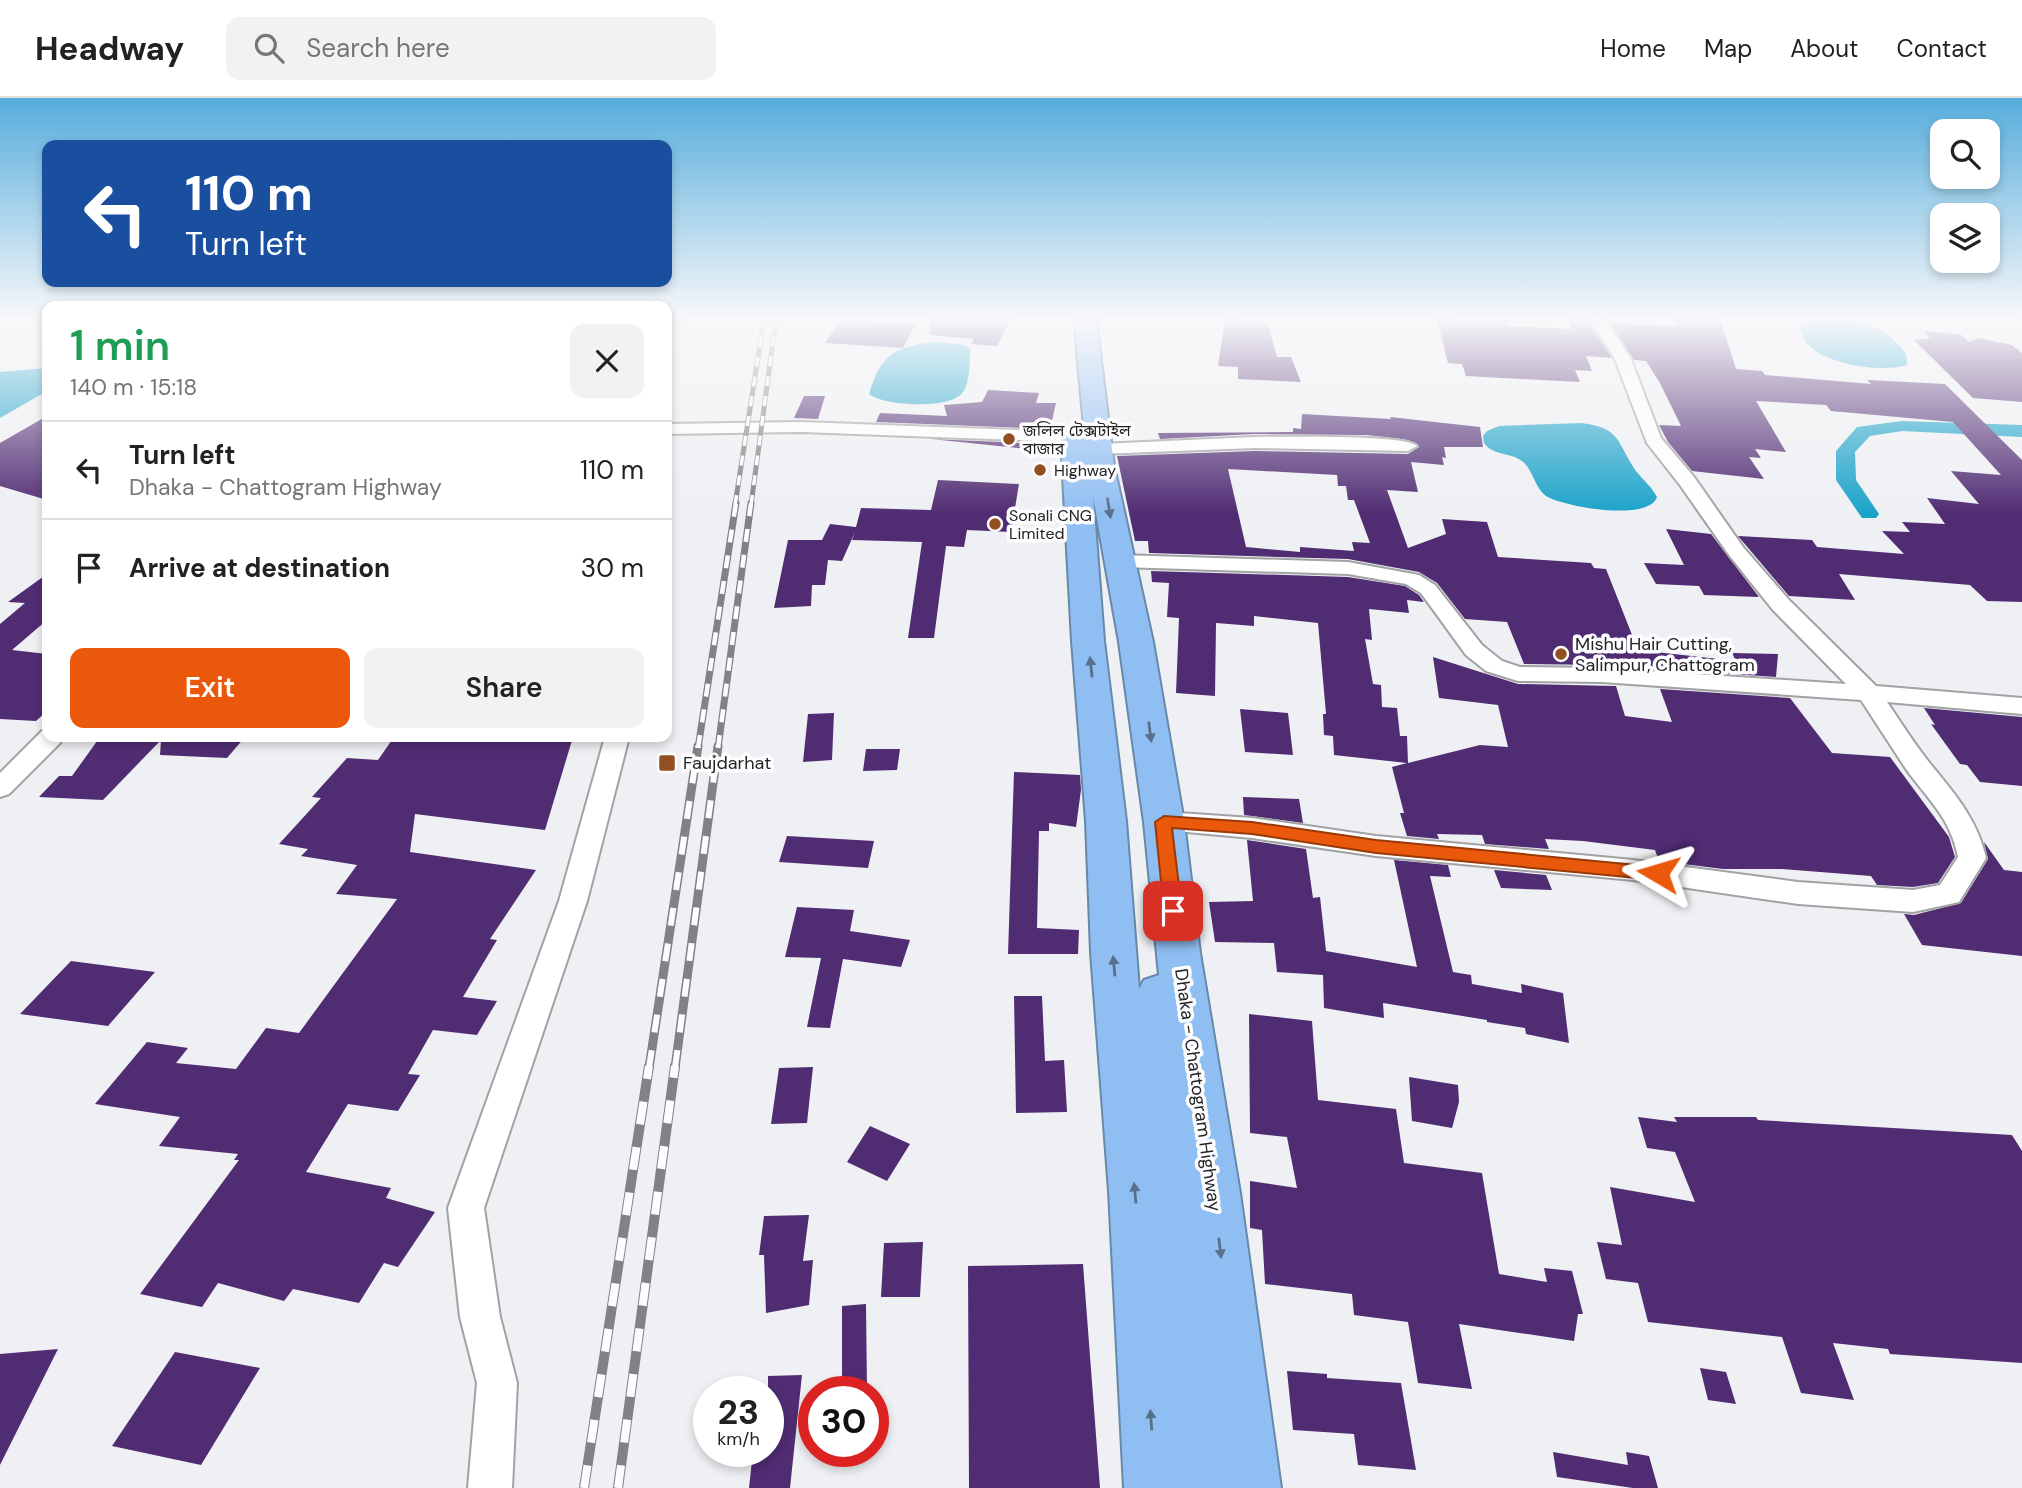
<!DOCTYPE html>
<meta charset="utf-8">
<style>
body{margin:0;font-family:"DM Sans","Noto Sans Bengali",sans-serif;background:#f2f2f2;color:#222;height:100vh;display:flex;flex-direction:column;font-size:26px;white-space:nowrap}
*{box-sizing:border-box;margin:0}
p{font-size:23px;color:#767676}
.icon{flex:none;width:38px;height:38px;fill:none;stroke:currentColor;stroke-width:2;stroke-linecap:round;stroke-linejoin:round}
.map{position:relative;flex:1;overflow:hidden}
.drawer{position:absolute;left:42px;top:203px;width:630px;height:441px;display:flex;flex-direction:column;background:#fff;border-radius:14px;box-shadow:0 4px 10px #0003}
.drawer>*{flex:none}
.guide{position:absolute;left:42px;top:42px;width:630px;height:147px;border-radius:14px;box-shadow:0 4px 10px #0003;background:#1a4fa0;color:#fff;overflow:hidden}
.buttons{position:absolute;left:1930px;top:21px;display:grid;gap:14px}
.buttons a{display:grid;place-items:center;width:70px;height:70px;border-radius:14px;background:#fff;box-shadow:0 4px 10px #0003;font-size:35px}
.speed{position:absolute;left:693px;top:1278px;display:flex;gap:14px;font-size:35px;font-weight:700;text-align:center}
.speed>*{display:grid;place-content:center;width:91px;height:91px;border-radius:50%;background:#fff;box-shadow:0 4px 10px #0003;line-height:1}
.speed small{font-size:18px;font-weight:400}
.speed .limit{border:10px solid #d22;background:#fff;color:#111}
.pin{position:absolute;display:grid;place-items:center;width:60px;height:60px;color:#fff;margin:-30px;border-radius:14px;box-shadow:0 4px 10px #0006}
.me{position:absolute;width:77px;margin:-38px;rotate:277deg;stroke-linejoin:round;filter:drop-shadow(0 0 5px #0008)}
.turn{display:flex;align-items:center;gap:24px;height:147px;padding:0 28px;font-size:32px}
.turn .icon{width:91px;height:91px;stroke-width:2.5}
.turn b{display:block;font-size:49px;line-height:60px}
.round{display:grid;place-items:center;flex:none;width:74px;height:74px;border-radius:14px;background:#f2f2f2}
.overview{display:flex;align-items:center;justify-content:space-between;height:119px;padding:0 28px}
h1{font-size:42px;font-weight:600;line-height:52px;color:#1e9e55}
.primary-button{display:flex;gap:14px;margin-top:auto;padding:14px 28px}
.primary-button a{flex:1;height:80px;border-radius:14px;background:#ea580c;color:#fff;font-size:28px;font-weight:600;line-height:80px;text-align:center}
.primary-button a+a{background:#f2f2f2;color:#222}
ul{padding:0;list-style:none}
li{display:flex;align-items:center;gap:21px;height:98px;padding:0 28px;border-top:2px solid #e0e0e0}
li div{flex:1}
li b{display:block;font-size:26px}
li em{font-style:normal}
header{display:flex;align-items:center;gap:42px;box-sizing:border-box;height:98px;padding:0 35px;background:#fff;border-bottom:2px solid #e0e0e0}
header strong{font-size:33px}
nav{display:flex;gap:38px;margin-inline-start:auto;font-size:24px}
.search{width:490px;height:63px;background:#f2f2f2;display:flex;align-items:center;gap:18px;box-sizing:border-box;padding:0 24px;border-radius:14px;color:#767676;font-size:26px}
.map>svg:first-child{display:block}
.water{fill:#1ba2c9}
.lines{fill:none;stroke-linecap:round;stroke-linejoin:round}
.canal{fill:#1ba2c9;fill-rule:evenodd}
.building{fill:#502c73;fill-rule:evenodd}
.street-casing{stroke:#a1a2a4;stroke-width:4}
.highway-casing{stroke:#6988aa;stroke-width:4}
.street{fill:#fff;fill-rule:evenodd}
.highway{fill:#8fbef2;fill-rule:evenodd}
.rail-far3-casing{stroke:#828284;stroke-width:5}
.rail-far2-casing{stroke:#828284;stroke-width:7}
.rail-far1-casing{stroke:#828284;stroke-width:9}
.rail-casing{stroke:#828284;stroke-width:10}
.rail-far3{stroke:#fdfdff;stroke-width:3.5;stroke-dasharray:10;stroke-linecap:butt}
.rail-far2{stroke:#fdfdff;stroke-width:4.5;stroke-dasharray:13;stroke-linecap:butt}
.rail-far1{stroke:#fdfdff;stroke-width:6;stroke-dasharray:18;stroke-linecap:butt}
.rail{stroke:#fdfdff;stroke-width:8;stroke-dasharray:23;stroke-linecap:butt}
.oneway{fill:#59708b}
.route{fill:#ea580c;stroke:#983908;stroke-width:2}
.poi-dot{fill:#924f1f;stroke:#fdfdff;stroke-width:2.5}
.labels{text-anchor:middle;dominant-baseline:central;stroke-width:7;stroke-linejoin:round;paint-order:stroke}
.far-poi-label{font-size:16px;fill:#232324;stroke:#fdfdff;text-anchor:start}
.poi-label{font-size:18px;fill:#232324;stroke:#fdfdff;text-anchor:start}
.street-label{font-size:18px;fill:#232324;stroke:#fdfdff}
</style>
<header>
<strong>Headway</strong>
<div class="search"><svg class="icon" aria-label="search" viewBox="0 0 24 24"><circle cx="10" cy="10" r="6"/><path d="M15 15l6 6"/></svg>Search here</div>
<nav><a>Home</a><a>Map</a><a>About</a><a>Contact</a></nav>
</header>
<div class="map">
<svg width="2022" height="1390" viewBox="0 0 2022 1390">
<rect width="100%" height="100%" fill="#eff0f3"/>
<!-- water -->
<path class="water" d="M1811,222C1843,221 1877,223 1899,247C1905,254 1908,258 1907,267C1881,276 1797,265 1801,226Z
M933,244L965,247L970,251C970,264 970,284 963,294C952,312 883,308 869,296C881,257 892,250 933,244Z
M47,270V293L0,320V274Z
M1581,325C1622,330 1616,344 1636,373C1643,382 1652,389 1657,399C1649,424 1564,409 1546,398C1534,389 1533,371 1522,363C1510,354 1493,358 1484,345L1483,338L1487,333L1499,328Z"/>
<g class="lines">
<!-- canal -->
<path class="canal" d="M1902,323L2022,327V339L1902,333L1870,338L1855,354L1856,382L1879,416L1876,420H1862L1836,382V353L1857,329Z"/>
</g>
<!-- building -->
<path class="building" d="M931,221H1010L997,248L971,246L974,241L930,237Z
M1225,221L1267,223L1277,259H1291L1301,284L1238,281V269L1218,268Z
M1437,221L1505,223L1507,228L1572,231L1568,221H1587L1612,260L1586,258L1592,273L1575,272L1580,284L1466,278L1462,266L1448,265Z
M1672,221H1720L1736,271L1762,273L1765,277L1871,286L1867,282L1945,286L2022,362V504L1987,503L1970,487L1839,476L1855,502L1789,498L1738,438L1812,442L1817,449L1904,456L1882,433L1910,434L1902,424L1945,426L1927,400L1979,406L1951,373L2001,377L1953,324L1831,313L1826,307L1756,303L1786,354L1755,351L1761,360L1749,359L1764,381L1692,373L1668,344L1659,327L1681,328L1660,285L1646,263L1634,262L1608,222H1614L1616,226L1678,228Z
M841,222L916,226L903,250L825,245Z
M1923,233L1960,236L1969,244L1978,240L2012,247L2022,255V304L1973,300L1914,242L1930,240Z
M988,292L1039,295L1036,305H1056L1050,331L876,324L880,315L947,318L944,307L982,304Z
M804,298H825L818,321L794,320Z
M1302,316L1391,321L1390,319L1480,329L1483,349H1444L1446,360L1442,359L1444,367L1411,364L1418,394L1387,392L1408,450L1446,436L1442,421L1487,424L1498,459L1591,465L1594,470L1606,471L1638,552L1736,563L1732,555L1778,556L1776,579L1602,567L1524,566L1507,524L1465,521L1437,485L1419,474L1348,461L1149,455L1148,443H1135L1117,358L1254,353L1408,356L1419,349L1408,342L1367,337L1254,336L1160,341L1158,335L1293,334V330L1301,331ZM1228,371L1337,377L1338,388H1346L1348,402H1354L1370,445L1352,444L1354,453L1300,449V454L1246,449Z
M47,318V402L0,388V345Z
M931,341L1047,346L1046,353Z
M938,382L1019,386L1011,434L967,432L964,449L946,448L934,540H908L922,444L852,442L855,434L842,463L828,462L825,487H812L811,508L774,510L788,442H822L830,426L856,429L861,410L931,412Z
M1666,431L1711,436L1759,499L1704,497L1699,488L1656,486L1644,465L1684,467Z
M1151,473L1348,479L1405,488L1419,497L1424,504L1407,502L1409,515L1369,511L1372,542L1365,541L1373,586L1381,587L1382,609L1397,610L1400,638H1407L1408,665L1480,647L1508,649L1498,607L1439,600L1433,559L1518,586L1616,588L1625,618L1672,624L1660,591L1790,600L1832,655L1890,659L1949,739L1955,759L1938,785L1913,789L1877,787L1871,778L1782,771H1723L1659,763L1655,752L1583,743L1545,741L1549,751L1485,746L1482,737L1437,736L1439,741L1407,738L1400,715H1404L1392,669L1407,665L1334,657L1333,638L1324,637L1323,616H1326L1318,525L1254,518V528L1216,525L1215,598L1176,595L1179,520L1167,519L1169,485L1152,484Z
M47,476V522L12,552L47,556V613L36,623L0,621V526L25,505L8,504Z
M1924,610L2022,619V688L1980,684L1967,667L1960,666L1931,626L1935,627Z
M1240,611L1288,615L1293,657L1245,654Z
M834,615L832,662L803,664L808,616Z
M100,639H245L227,660L160,657L161,642L103,702L39,699L59,678H72Z
M394,639H573L545,732L415,716L410,754L536,772L490,841L497,842L463,899L497,903L477,937L433,932L408,976L420,977L398,1013L348,1006L306,1074L391,1090L386,1100L435,1114L398,1169L384,1165L359,1205L293,1191L284,1203L218,1185L202,1209L140,1196L239,1062H234L238,1056L159,1048L180,1019L95,1006L147,944L188,950L176,965L236,971L266,930L299,935L397,801L336,796L357,767L301,758L308,751L279,746L321,700L312,699L347,660L378,662Z
M866,651H900L897,672L863,673Z
M1014,674L1080,677L1081,692L1076,729L1049,725V733H1039L1037,830L1079,832L1078,856H1008Z
M1243,699L1299,701L1303,725L1244,717Z
M787,738L874,743L868,770L779,764Z
M1247,742L1306,751L1313,800L1320,799L1326,853L1417,869L1394,762L1448,767L1451,779L1430,778L1453,874L1471,877L1472,886L1522,895L1521,886L1563,895L1569,945L1526,936L1525,930L1487,924V922L1383,905L1384,920L1324,910L1323,877L1277,874L1274,845L1215,844L1209,804L1253,803Z
M1984,744L2004,772L2022,774V858L1922,847L1904,816L1914,817L1961,805L1988,761Z
M1494,772L1546,777L1552,792L1501,790Z
M797,809L854,812L850,833L910,842L901,869L843,861L830,930L807,929L821,860L785,859Z
M71,863L155,874L108,928L20,916Z
M1014,898H1042L1045,963L1064,962L1067,1014L1016,1015Z
M1249,916L1312,923L1318,1002L1396,1011L1404,1065L1482,1075L1499,1176L1547,1184L1544,1170L1572,1173L1583,1216H1578L1574,1243L1459,1226L1472,1291L1418,1285L1408,1224L1354,1217L1352,1196L1265,1186L1262,1132L1250,1130V1083L1297,1090L1287,1039L1250,1035Z
M813,969L807,1025L771,1026L779,970Z
M1409,979L1458,987L1459,1004L1452,1030L1412,1023Z
M1638,1019L1677,1024L1674,1019H1756L1758,1022L2012,1037L2022,1053V1265L1890,1256L1888,1251L1833,1245L1854,1302L1801,1295L1782,1239L1648,1224L1638,1185L1606,1181L1597,1144L1622,1147L1610,1089L1695,1104L1675,1054L1647,1050Z
M870,1028L910,1046L887,1083L847,1064Z
M809,1117L803,1163L813,1162L809,1207L766,1215L764,1157H759L764,1118Z
M923,1144L920,1199H881L884,1145Z
M1083,1166L1100,1390H969L968,1168Z
M866,1206L867,1293H842V1208Z
M58,1251L0,1367V1256Z
M175,1254L260,1270L201,1367L112,1348Z
M1700,1270L1726,1274L1736,1306L1708,1302Z
M1287,1273L1327,1276V1280L1401,1285L1416,1372L1358,1367L1354,1336L1293,1332Z
M802,1277L790,1390H749L753,1353H768V1278Z
M1553,1354L1628,1367L1626,1354L1649,1358L1658,1390H1633L1557,1379Z"/>
<g class="lines">
<defs>
<path id="street" d="M1590,221H1604L1630,259L1661,340L1694,379L1743,449L1789,502L1876,588L2022,600V616L1887,604C1900,623 1913,644 1928,663C1953,694 1977,720 1986,760L1959,804L1913,814L1798,806L1633,782L1376,758L1252,740L1154,731L1151,724L1154,717L1164,714L1252,720L1376,738L1633,762L1798,784L1913,792L1940,787L1958,759C1950,719 1929,703 1906,671C1891,648 1876,625 1861,602L1602,584L1518,583L1486,573L1466,557L1421,495L1406,486L1348,476L1120,469L1113,467L1110,463L1113,459L1120,457L1348,464L1419,477L1435,487L1482,547L1502,563L1520,569L1602,570L1846,586L1773,512L1729,457L1680,387L1647,345L1614,259Z
M802,324L1074,334L1083,339L1074,344L802,334L667,336V326Z
M1254,339C1278,339 1406,336 1417,348L1408,353L1254,350L1100,356L1091,351L1100,346Z
M47,632V639H63L60,645L9,696L0,699V675L42,633Z
M605,639H629L587,803L484,1110L500,1219L517,1285L512,1390H468L477,1285L460,1219L448,1110L559,803Z"/>
<path id="highway" d="M1074,221H1096L1114,368L1153,544L1184,724L1200,855L1240,1095L1281,1390H1124L1109,1093L1091,854L1086,723L1072,543L1061,342L1065,337L1074,334L1085,340ZM1093,398L1119,544L1144,724L1159,877L1144,882L1139,891L1126,723L1104,543Z"/>
</defs>
<!-- street casing -->
<use href="#street" class="street-casing"/>
<!-- highway casing -->
<use href="#highway" class="highway-casing"/>
<!-- street -->
<use href="#street" class="street"/>
<!-- highway -->
<use href="#highway" class="highway"/>
<defs>
<path id="rail-far3" d="M735,407L764,221
M751,407L776,221"/>
<path id="rail-far2" d="M698,650L736,405
M718,650L751,405"/>
<path id="rail-far1" d="M649,970L698,648
M675,970L718,648"/>
<path id="rail" d="M584,1390L649,968
M618,1390L675,968"/>
</defs>
<!-- rail-far3 casing -->
<use href="#rail-far3" class="rail-far3-casing"/>
<!-- rail-far2 casing -->
<use href="#rail-far2" class="rail-far2-casing"/>
<!-- rail-far1 casing -->
<use href="#rail-far1" class="rail-far1-casing"/>
<!-- rail casing -->
<use href="#rail" class="rail-casing"/>
<!-- rail-far3 -->
<use href="#rail-far3" class="rail-far3"/>
<!-- rail-far2 -->
<use href="#rail-far2" class="rail-far2"/>
<!-- rail-far1 -->
<use href="#rail-far1" class="rail-far1"/>
<!-- rail -->
<use href="#rail" class="rail"/>
</g>
<!-- one-way arrows -->
<defs><path id="oneway-solid" d="M-6-.8H1V-3.2L6.5 0L1 3.2V.8H-6Z" transform="scale(1.75)"/></defs>
<g class="oneway">
<use href="#oneway-solid" transform="translate(1109 410) rotate(81)"/>
<use href="#oneway-solid" transform="translate(1091 569) rotate(-96)"/>
<use href="#oneway-solid" transform="translate(1150 634) rotate(83)"/>
<use href="#oneway-solid" transform="translate(1114 868) rotate(-95)"/>
<use href="#oneway-solid" transform="translate(1135 1095) rotate(-95)"/>
<use href="#oneway-solid" transform="translate(1220 1150) rotate(83)"/>
<use href="#oneway-solid" transform="translate(1151 1322) rotate(-94)"/>
</g>
<!-- sky -->
<linearGradient id="sky" x2="0" y2="1"><stop stop-color="#56addc"/><stop offset="0.53" stop-color="#f8f8fa"/><stop offset="1" stop-color="#f8f8fa" stop-opacity="0"/></linearGradient>
<rect width="2022" height="416" fill="url(#sky)"/>
<!-- route -->
<path class="route" d="M1164,718L1252,724L1376,742L1658,769L1664,771L1666,775L1664,780L1658,782L1376,755L1252,736L1172,730L1182,813L1179,818H1166L1164,813L1155,724Z"/>
<!-- markers -->
<g class="poi-dot">
<circle cx="1009" cy="341" r="7"/>
<circle cx="1040" cy="372" r="7"/>
<circle cx="995" cy="426" r="7"/>
<circle cx="1561" cy="556" r="7"/>
<rect x="658" y="656" width="18" height="18" rx="3.5"/>
</g>
<g class="labels">
<!-- far-poi labels -->
<g class="far-poi-label">
<text x="1023" y="332">জলিল টেক্সটাইল<tspan x="1023" dy="18">বাজার</tspan></text>
<text x="1054" y="372">Highway</text>
<text x="1009" y="417">Sonali CNG<tspan x="1009" dy="18">Limited</tspan></text>
</g>
<!-- poi labels -->
<g class="poi-label">
<text x="1575" y="546">Mishu Hair Cutting,<tspan x="1575" dy="21">Salimpur, Chattogram</tspan></text>
<text x="683" y="665">Faujdarhat</text>
</g>
<!-- street labels -->
<g class="street-label">
<text transform="translate(1198 992) rotate(82)">Dhaka - Chattogram Highway</text>
</g>
</g>
</svg>
<div class="buttons">
<a><svg class="icon" aria-label="search" viewBox="0 0 24 24"><circle cx="10" cy="10" r="6"/><path d="M15 15l6 6"/></svg></a>
<a><svg class="icon" aria-label="layers" viewBox="0 0 24 24"><path d="M12 4l9 5-9 5-9-5zM3 14l9 5 9-5"/></svg></a>
</div>
<div class="speed"><div>23<small>km/h</small></div><div class="limit">30</div></div>
<div class="pin" style="left:1173px;top:813px;background:#d93025"><svg class="icon" aria-label="arrive" viewBox="0 0 24 24"><path d="M6 21V4h12l-3 4 3 4H6"/></svg></div>
<svg class="me" style="left:1658px;top:775px" viewBox="-20 -20 40 40"><path d="M0-17L14 15 0 8-14 15z" fill="#ea580c" stroke="#fff" stroke-width="4"/></svg>
<div class="guide">
<div class="turn"><svg class="icon" aria-label="left" viewBox="0 0 24 24"><path d="M17 20v-9H6M10 6l-5 5 5 5"/></svg><div><b>110 m</b>Turn left</div></div>
</div>
<section class="drawer">
<div class="overview"><div><h1>1 min</h1><p>140 m · 15:18</p></div><a class="round"><svg class="icon" aria-label="close" viewBox="0 0 24 24"><path d="M6 6l12 12M18 6L6 18"/></svg></a></div>
<ul>
<li><svg class="icon" aria-label="left" viewBox="0 0 24 24"><path d="M17 20v-9H6M10 6l-5 5 5 5"/></svg><div><b>Turn left</b><p>Dhaka - Chattogram Highway</p></div><em>110 m</em></li>
<li><svg class="icon" aria-label="arrive" viewBox="0 0 24 24"><path d="M6 21V4h12l-3 4 3 4H6"/></svg><div><b>Arrive at destination</b></div><em>30 m</em></li>
</ul>
<div class="primary-button"><a>Exit</a><a>Share</a></div>
</section>
</div>
